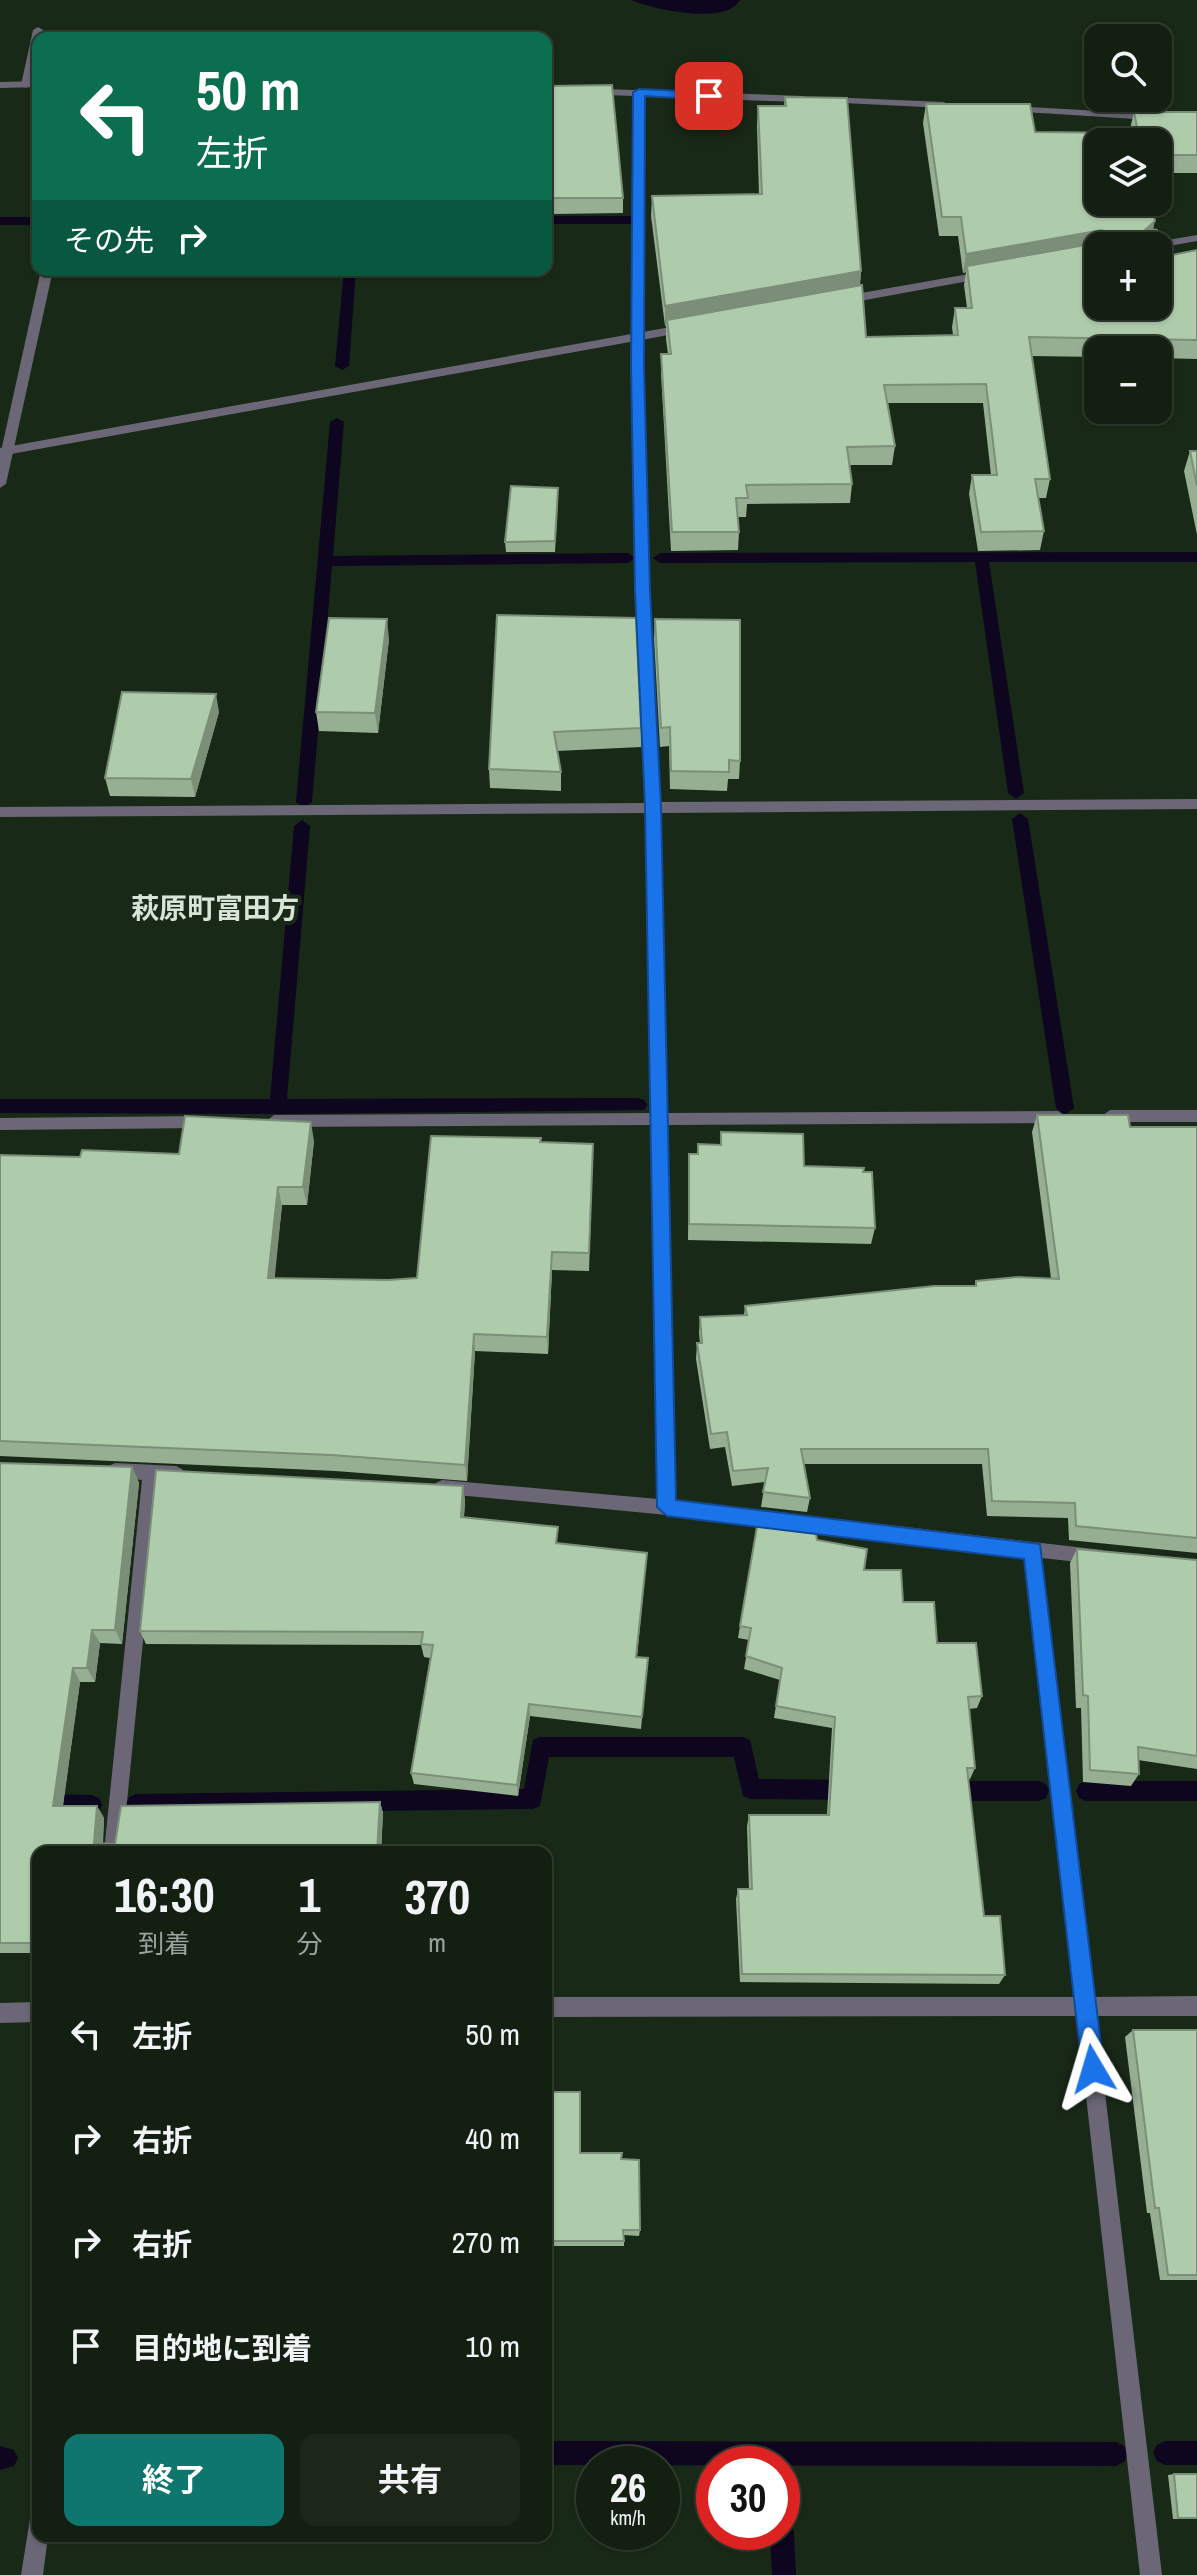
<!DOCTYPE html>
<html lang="ja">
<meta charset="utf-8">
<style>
body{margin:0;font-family:"Archivo Narrow","Noto Sans JP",sans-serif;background:#1c271a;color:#f1f3f6;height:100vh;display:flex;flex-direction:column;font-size:30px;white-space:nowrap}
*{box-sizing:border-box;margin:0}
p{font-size:26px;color:#9da29f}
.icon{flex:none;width:44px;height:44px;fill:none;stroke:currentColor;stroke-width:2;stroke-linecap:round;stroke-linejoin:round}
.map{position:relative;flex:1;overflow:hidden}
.sheet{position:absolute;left:32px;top:1846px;width:520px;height:696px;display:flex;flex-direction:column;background:#131f11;border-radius:16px;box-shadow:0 2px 6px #0004,0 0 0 2px #323d31}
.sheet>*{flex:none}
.guide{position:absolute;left:32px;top:32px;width:520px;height:244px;border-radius:16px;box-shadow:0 2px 6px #0004,0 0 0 2px #323d31;background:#0b6e4f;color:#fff;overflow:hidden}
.buttons{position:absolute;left:1084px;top:24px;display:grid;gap:16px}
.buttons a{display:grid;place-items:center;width:88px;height:88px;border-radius:16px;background:#131f11;box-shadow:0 2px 6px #0004,0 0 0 2px #323d31;font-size:40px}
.speed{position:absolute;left:576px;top:2446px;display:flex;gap:16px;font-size:40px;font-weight:700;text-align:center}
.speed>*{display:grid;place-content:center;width:104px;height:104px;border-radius:50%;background:#131f11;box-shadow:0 2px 6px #0004,0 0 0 2px #323d31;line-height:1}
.speed small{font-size:20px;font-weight:400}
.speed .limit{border:12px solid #d22;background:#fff;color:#111}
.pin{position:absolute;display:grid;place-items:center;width:68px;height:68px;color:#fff;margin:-34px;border-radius:16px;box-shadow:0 4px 12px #0006}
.me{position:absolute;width:88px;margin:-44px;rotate:353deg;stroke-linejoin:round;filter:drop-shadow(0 0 6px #0008)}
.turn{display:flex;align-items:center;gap:28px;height:168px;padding:0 32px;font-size:36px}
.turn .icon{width:104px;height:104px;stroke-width:2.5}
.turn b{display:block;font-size:56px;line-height:68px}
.then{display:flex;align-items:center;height:76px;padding:0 32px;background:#0003;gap:16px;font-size:30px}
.eta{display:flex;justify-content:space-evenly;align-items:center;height:136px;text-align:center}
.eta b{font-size:48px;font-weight:700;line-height:56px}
.primary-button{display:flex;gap:16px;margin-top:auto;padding:16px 32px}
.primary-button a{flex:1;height:92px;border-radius:16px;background:#0f766e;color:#fff;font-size:32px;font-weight:700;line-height:92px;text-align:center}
.primary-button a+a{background:#1c271a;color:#f1f3f6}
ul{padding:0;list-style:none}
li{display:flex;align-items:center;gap:24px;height:104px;padding:0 32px}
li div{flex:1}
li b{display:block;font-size:30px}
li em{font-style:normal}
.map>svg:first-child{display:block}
.water{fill:#0e051e}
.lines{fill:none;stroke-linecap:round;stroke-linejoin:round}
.stream{fill:#0e051e;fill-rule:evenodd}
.service{fill:#6b6776;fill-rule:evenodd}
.minor{fill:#6b6776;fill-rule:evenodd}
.tertiary{fill:#6b6776;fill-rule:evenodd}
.wall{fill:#96af93}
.shaded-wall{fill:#7a8e78}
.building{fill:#aecbab;stroke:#7a8e78;stroke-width:2;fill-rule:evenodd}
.route{fill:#1a73e8;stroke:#114b97;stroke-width:2}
.labels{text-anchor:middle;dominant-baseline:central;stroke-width:8;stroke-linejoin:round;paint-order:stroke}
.quarter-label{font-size:28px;font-weight:bold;fill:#d9e4d8;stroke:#192917}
</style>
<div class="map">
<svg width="1197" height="2575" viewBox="0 0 1197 2575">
<rect width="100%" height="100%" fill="#192917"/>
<!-- water -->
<path class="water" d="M631,0H740C726,26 653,9 631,0Z"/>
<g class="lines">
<!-- stream -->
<path class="stream" d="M546,216H630L636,220L630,224H546Z
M0,217H38V225H0Z
M344,270H356L349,366L342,370L335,366Z
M337,418L344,422L333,556L628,553L635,558L628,563L332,566L312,802L304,808L296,802L330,422Z
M1197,552V562H989L1024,793L1016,799L1008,793L975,562L660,563L653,558L660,553Z
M1020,813L1028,819L1074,1108L1065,1115L1056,1108L1012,819Z
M302,820L310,826L287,1099L638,1098L644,1100L647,1105L644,1110L278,1114L0,1113V1099H270L294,826Z
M540,1737H743L750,1740L759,1779L851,1780L858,1783L861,1790L858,1797L851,1800L750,1799L743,1796L734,1757H549L540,1806L533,1809L136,1814L129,1811L126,1804L129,1797L136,1794L524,1789L533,1740Z
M945,1781H1039L1046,1784L1049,1791L1046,1798L1039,1801H945L938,1798L935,1791L938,1784Z
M1086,1781H1197V1801H1086L1079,1798L1076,1791L1079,1784Z
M0,1793L92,1795L99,1798L102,1805L99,1812L92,1815L0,1813Z
M546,2441L1116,2442L1124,2446L1128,2454L1124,2462L1116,2466L546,2465Z
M1165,2441H1197V2465H1165L1157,2461L1153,2453L1157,2445Z
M0,2446L14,2450L18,2458L14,2466L0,2470Z
M782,2520L791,2523L794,2532L796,2575H772L770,2532H782Z"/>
<!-- service -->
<path class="service" d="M38,27L43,30L41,38H38V54L31,85L26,88L21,85L33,30Z"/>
<!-- minor -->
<path class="minor" d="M38,81V87L0,88V82Z
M546,87L804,96L809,99L804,102L644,97L643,336L649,591L660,802L1197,799V809L660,813L667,1113L1058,1111L1066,1117L1058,1123L667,1125L675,1500L1102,1550L1105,1556L1102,1562L1096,1564L1042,1558L1094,1997L1197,1996V2016H1096L1162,2575H1140L1077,2016L546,2017V1997H1075L1025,1556L667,1515L436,1493L434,1488L436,1483L442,1480L658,1499L652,1125L274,1127L266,1121L274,1115L652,1113L646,813L0,817V807L646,803L637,591L631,336L634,96L546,93Z
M828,97L944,102L949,105L944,108L824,102L823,100Z
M1011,106L1152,114L1157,117L1152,120L1007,111L1006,109Z
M41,270H53L6,484L0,488V456Z
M1110,1110H1197V1122H1110L1102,1116Z
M202,1116L210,1122L202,1128L0,1130V1118Z
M115,1463L176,1466L182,1469L184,1474L182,1479L159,1481L122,1852H104L142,1480L109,1476L107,1471L109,1466Z
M38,2002V2022L0,2023V2003Z
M38,2516V2536H48L43,2575H21L30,2519Z"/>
<!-- tertiary -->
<path class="tertiary" d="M1197,235V241L1158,248V246H1144L1150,243Z
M986,271L992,275L990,277L844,304L838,300L844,296Z
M687,324L693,328L691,331L0,456V448Z"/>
</g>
<!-- wall -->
<path class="wall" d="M552,86L623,198V213L552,214Z
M785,97L861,271L860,286L866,337L953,335L952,327L955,308H967L964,285L966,272L963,273L958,236H939L923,123L926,104L1035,132L1130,133V129L1134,112H1197V173H1158V142H1098L1153,230L1162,257L1197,250V359L1158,358V350H1098V357L1032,356L1050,479L1046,498H1038L1044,531L1040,550L978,551L969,494L972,475H991L983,403H888L895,446L892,465H850L852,484L850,503L747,504L746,517H738L739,532L738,550L671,551L661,373V354H668L666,339V326H665L651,216L652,196L759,194L757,126L758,106H784Z
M1190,451H1197V535L1184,471Z
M558,498L555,552H506L505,542Z
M497,615L641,728V747L557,751L561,772V791L490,788L489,769Z
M655,619L740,761L739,779H728L727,791L670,789L669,746L660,747L654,638Z
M389,639L378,733L319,731L316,712Z
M219,712L195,797L110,796L105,778Z
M1037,1115L1130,1127H1197V1553L1069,1540L1068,1518L987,1516L982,1464H804L810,1498L807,1512L761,1507L765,1482L732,1486L725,1447L710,1449L696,1359L697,1343H700L699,1333L700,1317L744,1315L745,1306L975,1286L976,1281L1051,1278L1032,1132Z
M721,1132L804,1166L863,1172L875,1228L871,1244L688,1240L689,1154H697L698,1144L720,1145Z
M314,1141L307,1205H282L274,1278L388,1280L417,1278L541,1142L593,1144L589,1271L552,1270L548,1354L475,1351L467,1481L335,1471L0,1456V1155L80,1157L179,1154Z
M0,1463L132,1467L139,1483L122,1644L100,1643L95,1682H80L63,1806H97L104,1818L103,1843L115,1844L121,1806L380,1802L383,1813L381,1852H38V1953H0Z
M463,1486L465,1501L464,1517L559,1543L647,1553L637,1657L648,1658L641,1729L530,1716L518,1796L414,1784L411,1773L430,1658L424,1657L421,1645L146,1644L140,1631Z
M759,1515L817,1540L864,1570L903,1602L982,1696L977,1708L969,1709L975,1768L970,1779H968L984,1916L1005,1975L999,1984L740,1982L736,1899L738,1889H749L747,1826L749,1815H827L832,1728L774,1718L780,1680L744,1669L749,1640L738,1638Z
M1077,1549L1197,1560V1769L1138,1760L1139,1774L1131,1786L1083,1782L1081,1708H1076L1070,1563Z
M1133,2030H1197V2280H1160L1150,2213H1147L1125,2037Z
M546,2092L581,2153L621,2159L640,2230L639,2236L624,2235V2246H546Z
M1174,2474L1197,2519H1173L1168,2475Z"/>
<!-- shaded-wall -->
<path class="shaded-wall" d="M1155,221L1151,240L1146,229Z
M1102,230L1097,249L967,266L966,272L963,273L966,254Z
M861,271L859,292L667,320L666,326H665V306Z
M387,619L389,639L378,733L375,713Z
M216,694L219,712L195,797L191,779Z
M311,1122L314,1141L307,1205L303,1187Z
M278,1187L282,1205L273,1295L268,1278Z
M552,1252V1270L548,1354L547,1337Z
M474,1334L475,1351L467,1481L465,1465Z
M132,1467L139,1483L122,1644L115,1630Z
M463,1486L465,1501L463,1531L461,1517Z
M92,1630L100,1643L95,1682L87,1668Z
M73,1668L80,1682L61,1818L53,1806Z
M529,1704L530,1716L518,1796L517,1785Z
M380,1802L383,1813L381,1852H377Z
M97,1806L104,1818L102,1852L94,1843Z"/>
<!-- building -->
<path class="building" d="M612,85L623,198H551L552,86Z
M785,97L847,98L861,271L665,306L652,196L762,194L758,106H786Z
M926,104H1030L1035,132L1135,133L1137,142H1098V202H1151L1155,221L1146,229L1157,230L1162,257L1197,250V340L1029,337L1050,479H1035L1044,531L981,532L972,475H997L986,384L884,385L895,446L847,447L852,484L746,485L748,498H736L739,532H672L661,354H671L667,320L862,285L866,337L958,335L955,308H972L967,266L1103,242L1105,233L1102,230L966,254L961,217H942ZM1098,246H1158V306H1098Z
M1134,112H1197V155H1158V142H1140Z
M1190,451H1197V486Z
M511,486L558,488L555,541L505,542Z
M497,615L636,618L641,728L554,732L561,772L489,769Z
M329,618L387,619L375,713L316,712Z
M655,619L740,620V761L729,760V772L671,771L670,727L661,728Z
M122,692L216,694L191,779L105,778Z
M1037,1115H1128L1130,1127H1197V1538L1076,1526L1075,1503L992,1501L988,1449H801L810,1498L763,1492L768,1468L733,1471L727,1432L711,1434L697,1343H702L700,1317L747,1315L745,1306L934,1286H976V1281L1018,1277L1059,1279Z
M185,1116L311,1122L303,1187H278L268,1278L388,1280L417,1278L431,1136L541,1138L540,1142L593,1144L589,1253L552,1252L547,1337L474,1334L465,1465L331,1455L0,1441V1155L80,1157L82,1150L179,1154Z
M721,1132L803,1134L804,1166L864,1168L863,1172H872L875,1228L689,1224V1154H698V1144L721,1145Z
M0,1463L132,1467L115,1630H92L87,1668H73L53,1806H97L94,1843L115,1844L121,1806L380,1802L377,1852H38V1943H0Z
M156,1470L463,1486L461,1517L558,1527L556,1543L647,1553L636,1657L648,1658L642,1717L529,1704L517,1785L411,1773L433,1645L421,1644L423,1632L140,1631Z
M759,1515L814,1521L817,1540L867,1549L864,1570H901L903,1602H934L937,1643H976L982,1696L968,1697L975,1768H967L984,1916H1000L1005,1975L742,1974L738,1889H752L749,1815H829L835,1717L776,1706L782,1668L746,1656L751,1628L740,1626Z
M1077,1549L1197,1560V1756L1138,1747L1139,1774L1090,1770L1088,1696L1083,1695Z
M1133,2030H1197V2275H1168L1159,2208H1155Z
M546,2092H580V2153H622L621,2159L639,2160L640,2230H623L624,2241H546Z
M1174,2474H1197V2518H1178Z"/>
<!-- route -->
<path class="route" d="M639,89L709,92L715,96L709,100L645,96L644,368L650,591L661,806L676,1500L1040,1544L1104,2069L1101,2077L1093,2080L1086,2077L1082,2069L1024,1559L667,1516L657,1507L645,806L635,591L631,368L633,92Z"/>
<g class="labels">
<!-- quarter labels -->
<g class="quarter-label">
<text x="215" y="908">萩原町富田方</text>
</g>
</g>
</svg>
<div class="buttons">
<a><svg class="icon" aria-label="search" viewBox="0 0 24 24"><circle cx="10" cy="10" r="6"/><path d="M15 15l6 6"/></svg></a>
<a><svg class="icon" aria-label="layers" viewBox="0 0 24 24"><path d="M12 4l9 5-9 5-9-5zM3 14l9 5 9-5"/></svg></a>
<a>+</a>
<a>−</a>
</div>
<div class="speed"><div>26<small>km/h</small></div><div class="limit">30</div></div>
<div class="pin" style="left:709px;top:96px;background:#d93025"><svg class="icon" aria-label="arrive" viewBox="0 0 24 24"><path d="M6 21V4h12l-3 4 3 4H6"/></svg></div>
<svg class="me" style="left:1093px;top:2069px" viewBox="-20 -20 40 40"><path d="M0-17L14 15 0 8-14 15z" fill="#1a73e8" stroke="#fff" stroke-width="4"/></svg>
<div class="guide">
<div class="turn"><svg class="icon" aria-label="left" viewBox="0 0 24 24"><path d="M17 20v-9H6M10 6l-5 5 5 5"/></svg><div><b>50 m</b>左折</div></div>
<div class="then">その先<svg class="icon" aria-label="right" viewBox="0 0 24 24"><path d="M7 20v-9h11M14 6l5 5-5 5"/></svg></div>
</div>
<section class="sheet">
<div class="eta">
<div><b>16:30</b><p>到着</p></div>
<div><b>1</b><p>分</p></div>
<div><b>370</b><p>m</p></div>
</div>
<ul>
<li><svg class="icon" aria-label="left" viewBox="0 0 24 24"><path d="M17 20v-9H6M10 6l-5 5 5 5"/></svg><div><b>左折</b></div><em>50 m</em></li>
<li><svg class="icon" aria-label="right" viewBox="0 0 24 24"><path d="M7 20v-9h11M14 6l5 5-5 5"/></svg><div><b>右折</b></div><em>40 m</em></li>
<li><svg class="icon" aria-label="right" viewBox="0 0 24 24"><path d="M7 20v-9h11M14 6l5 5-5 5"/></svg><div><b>右折</b></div><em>270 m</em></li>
<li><svg class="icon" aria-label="arrive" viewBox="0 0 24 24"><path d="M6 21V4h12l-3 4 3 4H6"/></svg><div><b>目的地に到着</b></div><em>10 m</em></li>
</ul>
<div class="primary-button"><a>終了</a><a>共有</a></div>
</section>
</div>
